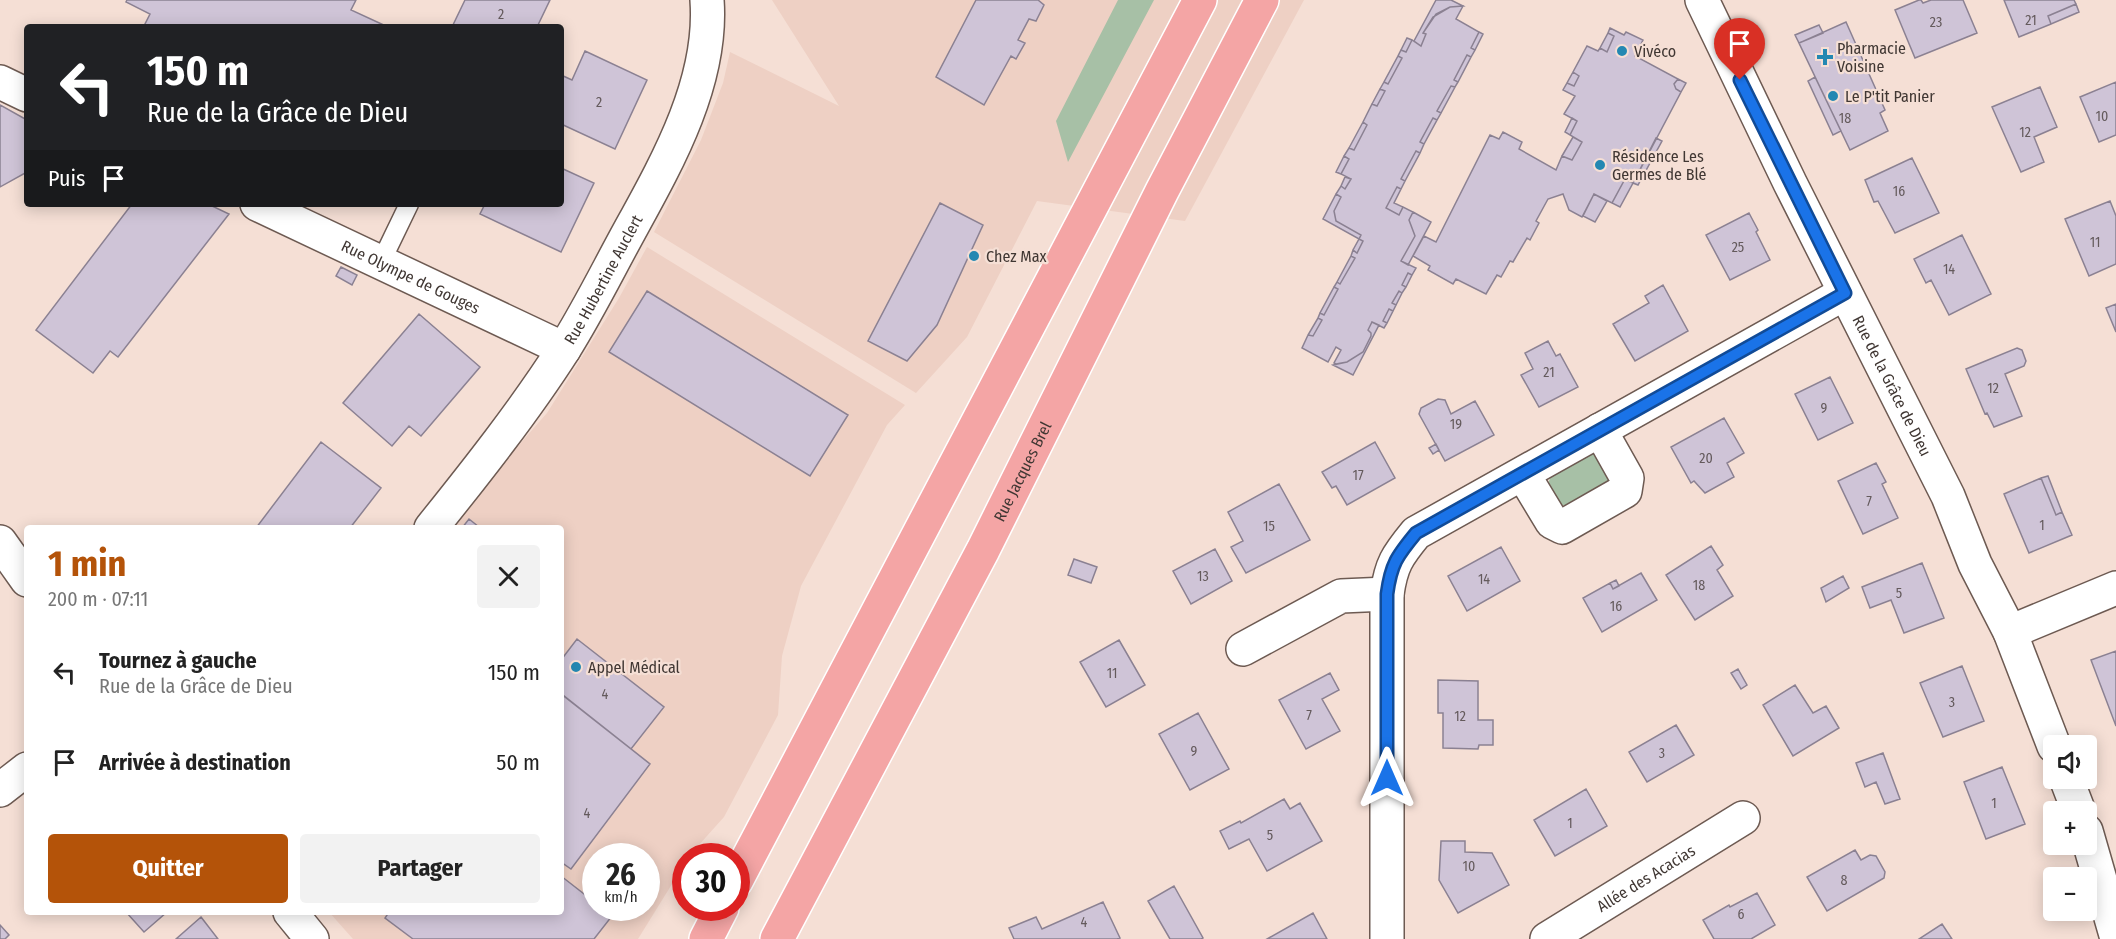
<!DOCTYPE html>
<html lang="fr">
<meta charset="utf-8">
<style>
body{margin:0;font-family:"Fira Sans Condensed",sans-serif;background:#f2f2f2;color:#222;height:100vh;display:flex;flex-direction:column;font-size:22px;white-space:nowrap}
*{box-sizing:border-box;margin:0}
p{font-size:20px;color:#767676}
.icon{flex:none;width:33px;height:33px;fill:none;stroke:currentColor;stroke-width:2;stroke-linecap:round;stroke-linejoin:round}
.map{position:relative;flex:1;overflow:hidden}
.drawer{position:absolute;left:24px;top:525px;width:540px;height:390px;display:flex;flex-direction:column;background:#fff;border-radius:6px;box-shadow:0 3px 15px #0003}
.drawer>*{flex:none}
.banner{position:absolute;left:24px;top:24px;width:540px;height:183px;border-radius:6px;box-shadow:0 3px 15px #0003;background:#202124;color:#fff;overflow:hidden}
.buttons{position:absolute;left:2043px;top:735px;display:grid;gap:12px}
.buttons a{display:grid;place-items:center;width:54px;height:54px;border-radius:6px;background:#fff;box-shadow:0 3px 15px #0003;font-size:30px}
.speed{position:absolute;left:582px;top:843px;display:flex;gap:12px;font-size:30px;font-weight:700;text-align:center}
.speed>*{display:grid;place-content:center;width:78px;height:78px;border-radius:50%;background:#fff;box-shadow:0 3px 15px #0003;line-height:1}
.speed small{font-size:15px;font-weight:400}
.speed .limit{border:9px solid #d22;background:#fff;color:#111}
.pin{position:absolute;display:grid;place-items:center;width:51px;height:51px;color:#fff;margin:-62px -26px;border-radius:50% 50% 50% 0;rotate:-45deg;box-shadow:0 0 6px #0007}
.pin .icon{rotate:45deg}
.me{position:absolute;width:66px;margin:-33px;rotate:0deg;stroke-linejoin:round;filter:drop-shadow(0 0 4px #0008)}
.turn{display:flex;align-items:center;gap:21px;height:126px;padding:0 24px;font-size:27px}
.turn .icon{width:78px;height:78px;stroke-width:2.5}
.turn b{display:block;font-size:42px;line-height:51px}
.then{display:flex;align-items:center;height:57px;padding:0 24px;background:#0003;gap:12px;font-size:22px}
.round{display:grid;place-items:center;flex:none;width:63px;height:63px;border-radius:6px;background:#f2f2f2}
.overview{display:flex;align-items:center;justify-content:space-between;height:102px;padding:0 24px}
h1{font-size:36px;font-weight:700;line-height:45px;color:#b45309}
.action{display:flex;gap:12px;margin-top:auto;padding:12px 24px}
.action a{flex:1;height:69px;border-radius:6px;background:#b45309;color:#fff;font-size:24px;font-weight:700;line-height:69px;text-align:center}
.action a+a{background:#f2f2f2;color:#222}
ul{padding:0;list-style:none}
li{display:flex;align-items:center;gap:18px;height:90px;padding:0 24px}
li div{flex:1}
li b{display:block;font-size:22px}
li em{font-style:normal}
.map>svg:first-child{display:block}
.built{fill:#eed0c4;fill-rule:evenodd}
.green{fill:#a7c0a6}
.building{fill:#cfc4d7;stroke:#8b8192;stroke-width:1.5}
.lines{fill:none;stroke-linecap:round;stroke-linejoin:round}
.service-casing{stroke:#6d5a52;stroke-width:21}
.minor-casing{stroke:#6d5a52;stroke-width:36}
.tertiary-casing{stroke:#6d5a52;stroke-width:36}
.primary-casing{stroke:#fff;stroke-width:36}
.service{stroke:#fff;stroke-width:18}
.minor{stroke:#fff;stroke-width:33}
.tertiary{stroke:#fff;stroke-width:33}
.primary{stroke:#f4a5a5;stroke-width:33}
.route-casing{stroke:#114b97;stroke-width:15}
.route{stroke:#1a73e8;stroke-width:10}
.poi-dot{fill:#2388b2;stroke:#f5dfd5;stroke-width:2}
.labels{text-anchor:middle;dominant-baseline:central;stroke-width:4.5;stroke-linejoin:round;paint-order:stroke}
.number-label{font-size:14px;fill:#645a5c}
.poi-label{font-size:16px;fill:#403733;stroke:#f5dfd5;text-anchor:start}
.street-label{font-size:16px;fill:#403733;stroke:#f5dfd5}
</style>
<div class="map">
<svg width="2116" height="939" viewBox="0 0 2116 939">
<rect width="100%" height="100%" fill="#f5dfd5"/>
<!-- built -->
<path class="built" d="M772,0H1304L1185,221L1037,201L967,337L916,393L654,232L701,140L723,83L730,52L839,106Z
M647,247L905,405L887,425L801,586L782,656L778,715L724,817L689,856H686L685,863L638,939H353L329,912H561V528H454L511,454L547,413L619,298ZM596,856H646V908H596Z"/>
<!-- green -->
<path class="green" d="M1118,0H1154L1068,162L1056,121Z
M1593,452L1602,453L1613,474L1609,485L1572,507L1562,505L1548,483L1552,474Z"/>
<!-- building -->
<path class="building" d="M127,0H356L351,10L388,27H151L145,24L150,14L126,2Z
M465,0H550L537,27H452Z
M976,0H1038L1044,5L1036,21L1029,19L1018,40L1025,43L1016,59L1011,56L984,105L936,77Z
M1436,0H1451L1463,6L1450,7L1433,17L1423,33L1426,34L1421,46L1414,41Z
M1919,0H1921L1923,3L1931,0H1963L1977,33L1915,58L1895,10Z
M2004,0H2074L2076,4L2048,16L2051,24L2019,37Z
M2076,4L2079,12L2051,24L2048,16Z
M1463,6L1456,19L1479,32L1471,48L1475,50L1471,57L1467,55L1454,80L1458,82L1455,87L1451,86L1437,111L1441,113L1437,120L1433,118L1420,142L1424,144L1420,153L1416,151L1401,179L1405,181L1401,189L1397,187L1386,208L1399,215L1403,207L1413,212L1409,220L1415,236L1401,261L1416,268L1412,275L1408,273L1402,285L1406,287L1402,293L1399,291L1392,303L1396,305L1393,311L1389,309L1383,321L1387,323L1384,328L1372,322L1368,330L1371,333V336L1363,352L1347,362L1336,364L1334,363L1341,350L1336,347L1328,362L1302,348L1308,335L1313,336L1322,320L1318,318L1320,313L1324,315L1338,289L1334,287L1337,282L1340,284L1355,258L1351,256L1353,250L1357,253L1363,241L1359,239L1361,235L1336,221L1334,211L1341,197L1336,194L1341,186L1345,189L1351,179L1341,174L1349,159L1344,156L1349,148L1354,150L1367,125L1363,122L1372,104L1377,106L1385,91L1380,89L1384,82L1388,84L1402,58L1398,56L1401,50L1406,52L1412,40L1421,46L1426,34L1423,33L1436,14L1450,7Z
M1846,22L1885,110L1880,113L1888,131L1850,150L1799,43Z
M1819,25L1823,33L1799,43L1795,35Z
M1610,28L1624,35L1626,32L1643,40L1635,56L1678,79L1674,84L1676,89L1681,92L1633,183L1625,179L1612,203L1594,194L1582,217L1569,210L1563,194L1548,199L1536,221L1539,223L1530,240L1527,238L1513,262L1510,261L1501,277L1497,275L1486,294L1456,279L1453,284L1428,270L1430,266L1413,256L1424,236L1436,242L1490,135L1499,139L1503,132L1522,142L1519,149L1556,170L1562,156L1572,160L1582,142L1570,135L1577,121L1564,114L1575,96L1563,90L1567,83L1574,86L1579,76L1573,72L1587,46L1598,51L1600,48L1607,52L1614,36L1608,33Z
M1479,32L1483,34L1475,50L1471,48Z
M1608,33L1614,36L1607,52L1600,48Z
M1407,38L1412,40L1406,52L1401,50Z
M585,51L647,80L615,149L561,124V75L572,80Z
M1467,55L1471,57L1458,82L1454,80Z
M1398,56L1402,58L1388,84L1384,82Z
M1573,72L1579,76L1574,86L1567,83Z
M1815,77L1841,131L1833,135L1808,81Z
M1678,79L1686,83L1681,92L1676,89L1674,84Z
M2116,82V135L2099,142L2080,97Z
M1451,86L1455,87L1441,113L1437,111Z
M2040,87L2057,127L2034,137L2044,162L2021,172L1992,107Z
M1380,89L1385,91L1377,106L1372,104Z
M0,105L27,120V172L0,187Z
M1433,118L1437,120L1424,144L1420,142Z
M1572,118L1577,121L1570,135L1565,132Z
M1363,122L1367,125L1354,150L1349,148Z
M1573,137L1582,142L1572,160L1562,156Z
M1656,138L1662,141L1638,185L1633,183Z
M1416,151L1420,153L1405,181L1401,179Z
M1344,156L1349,159L1341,174L1336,172Z
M1912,158L1939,213L1895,233L1878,201L1874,202L1865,180Z
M561,168L594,183L561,252L480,214L485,204H561Z
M1345,177L1351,179L1345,189L1341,186Z
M1625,179L1633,183L1620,207L1612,203Z
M1397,187L1401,189L1394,203L1403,207L1399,215L1386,208Z
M1336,194L1341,197L1334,211L1336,221L1361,235L1359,239L1323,219Z
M1594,194L1607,201L1595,222L1583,216Z
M2110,201L2116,216V264L2089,276L2065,219Z
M940,203L983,225L937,325L907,361L868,341Z
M132,204H208L229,214L118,357L110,351L93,373L36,330Z
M1413,212L1431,222L1408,265L1401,261L1415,236L1409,220Z
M1749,213L1758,230L1756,232L1770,260L1730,280L1706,235Z
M1962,235L1991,294L1949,315L1931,280L1926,283L1914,259Z
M1359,239L1363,241L1357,253L1353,250Z
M1351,256L1355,258L1340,284L1337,282Z
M341,267L357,275L352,285L336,276Z
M1408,273L1412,275L1406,287L1402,285Z
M1663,285L1688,331L1635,361L1613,324L1649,303L1645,296Z
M1334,287L1338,289L1324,315L1320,313Z
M647,291L848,415L810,476L609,352Z
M1399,291L1402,293L1396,305L1392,303Z
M2116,304V332L2106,308Z
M1389,309L1393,311L1387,323L1383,321Z
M419,314L480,367L421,436L409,426L392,446L343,403Z
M1318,318L1322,320L1313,336L1308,335Z
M1372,322L1379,325L1353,375L1333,365L1347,362L1363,352L1371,336V333L1368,330Z
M1548,341L1556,356L1560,354L1578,387L1539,407L1521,375L1533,369L1525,353Z
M2017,348L2022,350L2026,361L2024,366L2005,374L2022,416L1994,427L1987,413L1985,414L1966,369Z
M1830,377L1853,423L1818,440L1795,394Z
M1438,399L1445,400L1451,414L1475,401L1494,435L1445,461L1419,414L1421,408Z
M1724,418L1744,453L1727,463L1734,477L1705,493L1694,481L1691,483L1671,447Z
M321,442L381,488L350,528H256Z
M1375,442L1395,478L1347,505L1336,486L1332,488L1322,472Z
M1436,444L1439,450L1433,454L1429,448Z
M1876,463L1886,482L1882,484L1898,518L1863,534L1838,481Z
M2048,476L2062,512L2056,515L2041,478Z
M2041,478L2056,515L2062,512L2072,535L2029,553L2004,494Z
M1279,484L1310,540L1246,573L1231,547L1243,541L1228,512Z
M469,519L479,527L478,528H462Z
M1711,546L1723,565L1717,570L1733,596L1695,620L1666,575Z
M1501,547L1520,581L1467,611L1448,576Z
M1215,549L1232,581L1191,604L1173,571Z
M1074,559L1097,567L1091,583L1068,575Z
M1922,563L1944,618L1904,633L1891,600L1870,608L1862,587Z
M1641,573L1657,600L1602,632L1583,598L1610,583L1613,589Z
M1843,576L1849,588L1826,602L1821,588Z
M1616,580L1619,586L1613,589L1610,583Z
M577,639L664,707L631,749L561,694V660Z
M1119,640L1145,685L1106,707L1080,662Z
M2116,651V726L2091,660Z
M1962,666L1984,721L1943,737L1920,683Z
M1738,669L1747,685L1741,689L1731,673Z
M1330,673L1339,690L1322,699L1340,731L1306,749L1279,700Z
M1438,680L1478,681V720H1493V745H1479L1478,749L1443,748V713H1438Z
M1795,685L1813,713L1826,706L1839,728L1793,756L1763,705Z
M563,695L650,764L571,869L561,862V697Z
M1198,713L1229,769L1190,790L1159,734Z
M1676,725L1694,755L1647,782L1629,752Z
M1883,753L1900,799L1885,804L1876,782L1865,787L1856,763Z
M2002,767L2025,824L1986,839L1964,782Z
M1586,789L1607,826L1555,856L1534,820Z
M1284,799L1290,809L1300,803L1322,841L1267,871L1249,839L1229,849L1220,831L1240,821L1241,823Z
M1441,841H1465V852L1492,853L1509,885L1458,913L1439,880Z
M1855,850L1861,860L1870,855L1876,856L1885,872L1884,878L1827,911L1807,877Z
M561,876L593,901L596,908H600L612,916L594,939H413L385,918L389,912H561Z
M1174,886L1203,938L1201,939H1170L1148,901Z
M1757,893L1775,925L1751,939H1714L1703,920L1729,905L1730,907Z
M1103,902L1120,938L1117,939H1014L1009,928L1036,917L1042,929Z
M126,912H167L144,932Z
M1313,913L1327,939H1267Z
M201,917L218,939H176Z
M1942,924L1952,939H1919Z
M0,925L9,935L5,939H0Z"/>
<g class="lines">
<defs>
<path id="service" d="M381,262L409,204"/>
<g id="minor">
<path d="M0,82L27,95"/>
<path id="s1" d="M257,204L564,349"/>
<path d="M1523,474L1552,522L1562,527L1625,491L1627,478L1600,430"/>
<path id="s2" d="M431,528C476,472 525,410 564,349C588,311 608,270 630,230C668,161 713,81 707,0"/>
<path d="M0,542L27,580"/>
<path d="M2010,632L2116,588"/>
<path d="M1243,649L1341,596L1387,594"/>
<path d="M0,790L27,769"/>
<path d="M290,912L312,939"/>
<path d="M1387,939V594C1391,565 1397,556 1416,533L1845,293"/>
<path id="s3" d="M1547,939L1743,818"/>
</g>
<g id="tertiary">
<path id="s4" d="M1702,0L1790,183L1948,496L1975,564L2010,632L2054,746"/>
<path d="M2066,778L2079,812"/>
<path d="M2086,831L2116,935"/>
</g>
<g id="primary">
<path d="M736,881L1200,0"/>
<path d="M706,939L722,908"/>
<path id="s5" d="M777,939L983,550L1162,191L1262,0"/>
</g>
</defs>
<!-- service casing -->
<use href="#service" class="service-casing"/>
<!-- minor casing -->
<use href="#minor" class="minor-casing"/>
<!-- tertiary casing -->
<use href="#tertiary" class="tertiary-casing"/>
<!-- primary casing -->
<use href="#primary" class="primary-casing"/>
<!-- service -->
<use href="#service" class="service"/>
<!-- minor -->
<use href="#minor" class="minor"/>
<!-- tertiary -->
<use href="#tertiary" class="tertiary"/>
<!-- primary -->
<use href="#primary" class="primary"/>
</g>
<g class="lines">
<defs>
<path id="route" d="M1387,778V594C1391,564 1397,556 1416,533L1845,293L1740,80"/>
</defs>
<!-- route casing -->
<use href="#route" class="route-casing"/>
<!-- route -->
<use href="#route" class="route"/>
</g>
<!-- markers -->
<g class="poi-dot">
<circle cx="1622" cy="51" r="6"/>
<path d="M1822 48h6v6h6v6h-6v6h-6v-6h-6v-6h6z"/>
<circle cx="1833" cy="96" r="6"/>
<circle cx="1600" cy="165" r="6"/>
<circle cx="974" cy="256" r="6"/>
<circle cx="576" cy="667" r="6"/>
</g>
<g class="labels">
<!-- number labels -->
<g class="number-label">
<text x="501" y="14">2</text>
<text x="2031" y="20">21</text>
<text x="1936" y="22">23</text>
<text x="599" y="102">2</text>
<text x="2102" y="116">10</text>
<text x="1845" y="118">18</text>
<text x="2025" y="132">12</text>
<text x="1899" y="191">16</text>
<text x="2095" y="242">11</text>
<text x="1738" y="247">25</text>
<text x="1949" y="269">14</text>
<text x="1549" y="372">21</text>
<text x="1993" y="388">12</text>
<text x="1824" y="408">9</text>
<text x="1456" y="424">19</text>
<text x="1706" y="458">20</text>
<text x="1358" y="475">17</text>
<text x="1869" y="501">7</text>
<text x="2042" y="525">1</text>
<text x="1269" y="526">15</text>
<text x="1203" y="576">13</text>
<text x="1484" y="579">14</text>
<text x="1699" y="585">18</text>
<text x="1899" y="593">5</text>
<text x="1616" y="606">16</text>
<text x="1112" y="673">11</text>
<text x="605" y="694">4</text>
<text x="1952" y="702">3</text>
<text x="1309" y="715">7</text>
<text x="1460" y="716">12</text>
<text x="1194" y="751">9</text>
<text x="1662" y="753">3</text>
<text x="1994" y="803">1</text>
<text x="587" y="813">4</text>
<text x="1570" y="823">1</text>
<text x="1270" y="835">5</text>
<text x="1469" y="866">10</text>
<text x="1844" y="880">8</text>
<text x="1741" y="914">6</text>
<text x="1084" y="922">4</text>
</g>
<!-- poi labels -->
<g class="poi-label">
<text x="1837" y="48">Pharmacie<tspan x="1837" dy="18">Voisine</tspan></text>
<text x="1634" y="51">Vivéco</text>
<text x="1845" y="96">Le P'tit Panier</text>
<text x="1612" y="156">Résidence Les<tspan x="1612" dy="18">Germes de Blé</tspan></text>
<text x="986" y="256">Chez Max</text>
<text x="588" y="667">Appel Médical</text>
</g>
<!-- street labels -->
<g class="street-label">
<text stroke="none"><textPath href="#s1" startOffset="170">Rue Olympe de Gouges</textPath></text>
<text stroke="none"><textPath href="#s2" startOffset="303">Rue Hubertine Auclert</textPath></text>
<text stroke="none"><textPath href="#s4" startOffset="430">Rue de la Grâce de Dieu</textPath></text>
<text stroke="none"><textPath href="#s5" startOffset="528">Rue Jacques Brel</textPath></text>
<text stroke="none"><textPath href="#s3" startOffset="116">Allée des Acacias</textPath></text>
</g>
</g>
</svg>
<div class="buttons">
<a><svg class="icon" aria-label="sound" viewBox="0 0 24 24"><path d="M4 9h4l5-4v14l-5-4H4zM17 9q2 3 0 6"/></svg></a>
<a>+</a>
<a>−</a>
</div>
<div class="speed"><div>26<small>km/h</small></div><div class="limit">30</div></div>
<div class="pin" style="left:1740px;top:80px;background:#d93025"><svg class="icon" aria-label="arrive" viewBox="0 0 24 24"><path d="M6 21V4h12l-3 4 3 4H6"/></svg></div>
<svg class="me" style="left:1387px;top:778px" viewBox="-20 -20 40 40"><path d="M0-17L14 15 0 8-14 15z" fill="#1a73e8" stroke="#fff" stroke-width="4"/></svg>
<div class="banner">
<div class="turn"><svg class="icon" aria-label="left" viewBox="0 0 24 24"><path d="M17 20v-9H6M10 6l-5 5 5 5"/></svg><div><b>150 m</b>Rue de la Grâce de Dieu</div></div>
<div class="then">Puis<svg class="icon" aria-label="arrive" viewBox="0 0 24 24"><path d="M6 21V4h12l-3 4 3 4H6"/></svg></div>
</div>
<section class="drawer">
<div class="overview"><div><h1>1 min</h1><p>200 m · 07:11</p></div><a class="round"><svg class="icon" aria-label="close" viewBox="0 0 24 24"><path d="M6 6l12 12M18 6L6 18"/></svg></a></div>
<ul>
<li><svg class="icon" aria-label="left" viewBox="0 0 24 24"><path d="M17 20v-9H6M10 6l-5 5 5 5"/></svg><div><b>Tournez à gauche</b><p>Rue de la Grâce de Dieu</p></div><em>150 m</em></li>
<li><svg class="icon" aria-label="arrive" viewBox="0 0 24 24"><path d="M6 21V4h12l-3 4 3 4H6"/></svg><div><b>Arrivée à destination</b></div><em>50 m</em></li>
</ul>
<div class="action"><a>Quitter</a><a>Partager</a></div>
</section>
</div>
